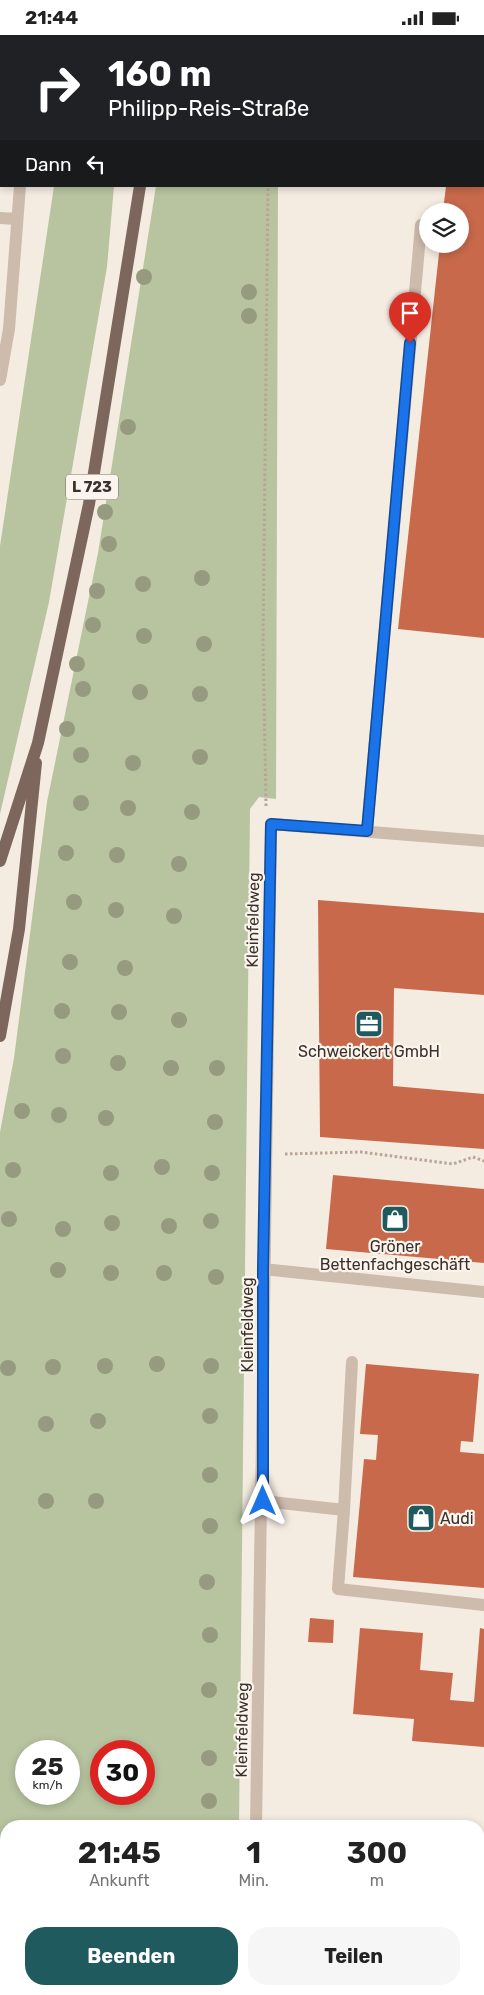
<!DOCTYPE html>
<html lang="de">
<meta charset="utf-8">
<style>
body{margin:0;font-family:Rubik,sans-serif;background:#f6f6f6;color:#222;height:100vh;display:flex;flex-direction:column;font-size:19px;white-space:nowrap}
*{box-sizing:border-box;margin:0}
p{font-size:16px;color:#767676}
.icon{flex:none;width:28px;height:28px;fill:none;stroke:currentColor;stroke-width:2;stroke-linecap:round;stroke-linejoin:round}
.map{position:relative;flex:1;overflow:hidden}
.details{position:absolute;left:0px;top:1785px;width:485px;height:175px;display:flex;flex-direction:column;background:#fff;border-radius:20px 20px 0 0;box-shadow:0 2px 8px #0003}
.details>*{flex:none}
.guide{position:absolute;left:0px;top:0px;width:485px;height:152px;box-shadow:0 2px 8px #0003;background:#202124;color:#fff;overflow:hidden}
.controls{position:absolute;left:419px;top:168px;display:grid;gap:10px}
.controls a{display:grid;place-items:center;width:50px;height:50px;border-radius:50%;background:#fff;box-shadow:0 2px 8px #0003;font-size:25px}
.speed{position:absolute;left:15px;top:1705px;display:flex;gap:10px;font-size:25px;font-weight:700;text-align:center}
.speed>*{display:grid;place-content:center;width:65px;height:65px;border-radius:50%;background:#fff;box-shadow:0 2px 8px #0003;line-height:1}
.speed small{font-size:12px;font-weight:400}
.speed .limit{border:8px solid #d22;background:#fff;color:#111}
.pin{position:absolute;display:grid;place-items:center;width:42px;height:42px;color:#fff;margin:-51px -21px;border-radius:50% 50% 50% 0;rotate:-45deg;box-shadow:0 0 5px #0007}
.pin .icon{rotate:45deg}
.me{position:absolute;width:55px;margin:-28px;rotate:0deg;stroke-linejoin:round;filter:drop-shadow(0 0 4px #0008)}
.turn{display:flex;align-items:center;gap:18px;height:105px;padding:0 25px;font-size:22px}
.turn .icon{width:65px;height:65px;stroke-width:2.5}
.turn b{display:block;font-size:35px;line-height:42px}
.then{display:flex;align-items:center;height:48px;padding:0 25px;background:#0003;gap:10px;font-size:19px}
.eta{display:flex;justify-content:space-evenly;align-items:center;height:85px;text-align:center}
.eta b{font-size:30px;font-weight:700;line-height:35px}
.button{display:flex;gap:10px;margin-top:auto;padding:10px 25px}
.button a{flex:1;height:58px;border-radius:20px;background:#1f5a5e;color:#fff;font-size:20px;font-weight:700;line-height:58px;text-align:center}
.button a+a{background:#f6f6f6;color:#222}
.status{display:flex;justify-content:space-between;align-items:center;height:35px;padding:0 25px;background:#fff;direction:ltr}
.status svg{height:14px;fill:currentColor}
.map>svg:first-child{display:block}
.green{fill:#b8c4a0;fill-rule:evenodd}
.building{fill:#c8694b}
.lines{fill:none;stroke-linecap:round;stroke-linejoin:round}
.path{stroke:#b9a596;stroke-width:3;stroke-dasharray:2.5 2.5;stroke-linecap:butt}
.minor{stroke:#cdbbac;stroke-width:12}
.major{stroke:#7d675c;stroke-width:12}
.tree{fill:#969b7f}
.route-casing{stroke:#114b97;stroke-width:12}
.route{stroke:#1a73e8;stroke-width:9}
.labels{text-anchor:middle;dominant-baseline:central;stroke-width:4.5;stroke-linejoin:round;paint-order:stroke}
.shield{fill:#fbf5ee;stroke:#756b66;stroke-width:1}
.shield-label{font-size:15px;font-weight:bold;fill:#3b302b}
.street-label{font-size:16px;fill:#3b302b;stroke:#fbf5ee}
.poi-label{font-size:16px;fill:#3b302b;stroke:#fbf5ee}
</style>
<div class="status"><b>21:44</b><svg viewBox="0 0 49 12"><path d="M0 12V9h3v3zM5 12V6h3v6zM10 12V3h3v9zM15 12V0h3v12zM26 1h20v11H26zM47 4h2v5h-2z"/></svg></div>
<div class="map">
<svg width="484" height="1960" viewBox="0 0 484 1960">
<rect width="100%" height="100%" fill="#f4ebe1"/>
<!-- green -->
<path class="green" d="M183,0H280L183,1Z
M54,151H114L107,232L49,567L0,779V511Z
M156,151H278L276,764L259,762L250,774L239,1791H6V1954H234V1960H0V1097L14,1023L47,767L98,518ZM26,1716H69V1759H26ZM144,1716V1759H101V1716Z"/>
<!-- building -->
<path class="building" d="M446,151H484V603L398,594L440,209H460V176H443Z
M318,865L484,878V960L394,953L393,1051L484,1059V1114L320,1102Z
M333,1140L484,1154V1228L326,1214Z
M366,1329L479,1339L473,1407L461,1406L460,1417L484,1419V1553L353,1542L364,1424L376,1425L378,1400L360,1399Z
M310,1583L334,1585L333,1608L308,1607Z
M360,1593L423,1598L420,1635L453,1638L450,1665L474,1667L480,1593L484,1594V1712L412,1706L414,1684L353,1679Z"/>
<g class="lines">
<!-- path -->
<path class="path" d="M270,1V0
M266,771L263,610L268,151
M285,1119L361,1117L453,1129L473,1122L484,1126"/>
<!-- minor -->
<path class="minor" d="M33,1V0
M0,183L17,184
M0,345L9,294L20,151
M367,795L421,190
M263,1234L484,1257
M263,1466L344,1475L338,1554L484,1570
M344,1475L352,1327
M256,1791C263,1457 265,1123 271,789L484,806
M479,1933L484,1934
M249,1960L250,1954"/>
<!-- major -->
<path class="major" d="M158,1V0
M0,826L38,708L89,469L140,151
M0,1001L19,894L36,728"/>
</g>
<!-- trees -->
<g class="tree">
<circle cx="144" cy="242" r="8"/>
<circle cx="249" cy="257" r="8"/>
<circle cx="249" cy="281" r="8"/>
<circle cx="128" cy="392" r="8"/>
<circle cx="105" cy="477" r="8"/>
<circle cx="109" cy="509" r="8"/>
<circle cx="202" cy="543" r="8"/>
<circle cx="143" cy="549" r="8"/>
<circle cx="97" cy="556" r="8"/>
<circle cx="93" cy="590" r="8"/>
<circle cx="144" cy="601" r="8"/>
<circle cx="204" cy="609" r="8"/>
<circle cx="77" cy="629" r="8"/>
<circle cx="83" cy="654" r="8"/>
<circle cx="140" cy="657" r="8"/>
<circle cx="200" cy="659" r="8"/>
<circle cx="67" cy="694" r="8"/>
<circle cx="81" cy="720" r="8"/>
<circle cx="200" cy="722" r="8"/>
<circle cx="133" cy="728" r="8"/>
<circle cx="81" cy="768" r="8"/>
<circle cx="128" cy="773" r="8"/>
<circle cx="192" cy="777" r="8"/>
<circle cx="66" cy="818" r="8"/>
<circle cx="117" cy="820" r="8"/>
<circle cx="179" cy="829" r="8"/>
<circle cx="74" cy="867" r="8"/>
<circle cx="116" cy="875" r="8"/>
<circle cx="174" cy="881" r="8"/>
<circle cx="70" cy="927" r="8"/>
<circle cx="125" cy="933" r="8"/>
<circle cx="62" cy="976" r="8"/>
<circle cx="119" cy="977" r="8"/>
<circle cx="179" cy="985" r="8"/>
<circle cx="63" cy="1021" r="8"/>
<circle cx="118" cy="1028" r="8"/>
<circle cx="171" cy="1033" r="8"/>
<circle cx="217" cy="1033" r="8"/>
<circle cx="22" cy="1076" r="8"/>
<circle cx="59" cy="1080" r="8"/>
<circle cx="106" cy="1083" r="8"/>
<circle cx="215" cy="1087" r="8"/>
<circle cx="162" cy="1132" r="8"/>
<circle cx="13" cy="1135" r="8"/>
<circle cx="111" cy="1138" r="8"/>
<circle cx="212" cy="1138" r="8"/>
<circle cx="9" cy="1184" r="8"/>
<circle cx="211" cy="1186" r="8"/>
<circle cx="112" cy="1188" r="8"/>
<circle cx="169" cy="1191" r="8"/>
<circle cx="63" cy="1194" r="8"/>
<circle cx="58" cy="1235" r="8"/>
<circle cx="111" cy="1238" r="8"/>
<circle cx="164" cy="1238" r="8"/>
<circle cx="216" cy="1242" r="8"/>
<circle cx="157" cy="1329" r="8"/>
<circle cx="105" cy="1331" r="8"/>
<circle cx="211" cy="1331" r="8"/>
<circle cx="53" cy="1332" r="8"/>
<circle cx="8" cy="1333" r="8"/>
<circle cx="210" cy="1381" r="8"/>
<circle cx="98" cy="1386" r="8"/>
<circle cx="46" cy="1389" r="8"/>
<circle cx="210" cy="1440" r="8"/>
<circle cx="46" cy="1466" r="8"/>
<circle cx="96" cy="1466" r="8"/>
<circle cx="210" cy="1491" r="8"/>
<circle cx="207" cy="1547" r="8"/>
<circle cx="210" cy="1600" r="8"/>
<circle cx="209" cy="1655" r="8"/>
<circle cx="209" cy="1723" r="8"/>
<circle cx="209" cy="1766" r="8"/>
</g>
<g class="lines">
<defs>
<path id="route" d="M263,1466V1234L271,789L367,796L410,308"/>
</defs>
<!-- route casing -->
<use href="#route" class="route-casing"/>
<!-- route -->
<use href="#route" class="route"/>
</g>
<!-- icons -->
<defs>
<symbol id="office-square" viewBox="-11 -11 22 22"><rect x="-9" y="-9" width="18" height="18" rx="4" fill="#1f5a5e" stroke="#fbf5ee"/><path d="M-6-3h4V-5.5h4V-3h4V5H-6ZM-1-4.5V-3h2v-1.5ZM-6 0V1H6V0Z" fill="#fff"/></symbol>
<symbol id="shop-square" viewBox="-11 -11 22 22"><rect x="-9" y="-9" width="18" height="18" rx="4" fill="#1f5a5e" stroke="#fbf5ee"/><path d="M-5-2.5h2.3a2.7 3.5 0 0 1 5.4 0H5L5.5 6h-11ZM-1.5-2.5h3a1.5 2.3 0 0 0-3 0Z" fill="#fff"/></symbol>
</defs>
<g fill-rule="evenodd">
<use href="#office-square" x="353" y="973" width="32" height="32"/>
<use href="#shop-square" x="379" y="1168" width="32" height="32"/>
<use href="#shop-square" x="405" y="1467" width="32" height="32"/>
</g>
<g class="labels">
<!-- shield labels -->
<rect class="shield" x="66" y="439.5" width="52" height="25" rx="4"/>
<g class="shield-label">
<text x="92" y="452">L 723</text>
</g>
<!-- street labels -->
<g class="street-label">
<text transform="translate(253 885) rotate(-89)">Kleinfeldweg</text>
<text transform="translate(247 1290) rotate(-90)">Kleinfeldweg</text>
<text transform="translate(242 1695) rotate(-89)">Kleinfeldweg</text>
</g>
<!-- poi labels -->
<g class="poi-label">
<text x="369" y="1016">Schweickert GmbH</text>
<text x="395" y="1211">Gröner<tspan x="395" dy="18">Bettenfachgeschäft</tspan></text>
<text x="440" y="1483" text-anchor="start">Audi</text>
</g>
</g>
</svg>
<div class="controls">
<a><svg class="icon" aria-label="layers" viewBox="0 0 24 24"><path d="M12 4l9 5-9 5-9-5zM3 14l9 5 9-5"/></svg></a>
</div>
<div class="speed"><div>25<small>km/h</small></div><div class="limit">30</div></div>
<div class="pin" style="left:410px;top:308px;background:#d93025"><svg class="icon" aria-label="arrive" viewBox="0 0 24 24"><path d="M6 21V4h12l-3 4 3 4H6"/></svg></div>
<svg class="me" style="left:263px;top:1466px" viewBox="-20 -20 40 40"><path d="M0-17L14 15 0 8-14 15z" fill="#1a73e8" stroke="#fff" stroke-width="4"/></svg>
<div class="guide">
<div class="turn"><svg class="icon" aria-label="right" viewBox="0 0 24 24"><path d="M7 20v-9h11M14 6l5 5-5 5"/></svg><div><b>160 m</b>Philipp-Reis-Straße</div></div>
<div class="then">Dann<svg class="icon" aria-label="left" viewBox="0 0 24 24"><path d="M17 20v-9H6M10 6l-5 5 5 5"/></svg></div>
</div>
<section class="details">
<div class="eta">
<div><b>21:45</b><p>Ankunft</p></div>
<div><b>1</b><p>Min.</p></div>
<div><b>300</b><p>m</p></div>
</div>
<div class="button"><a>Beenden</a><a>Teilen</a></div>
</section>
</div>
